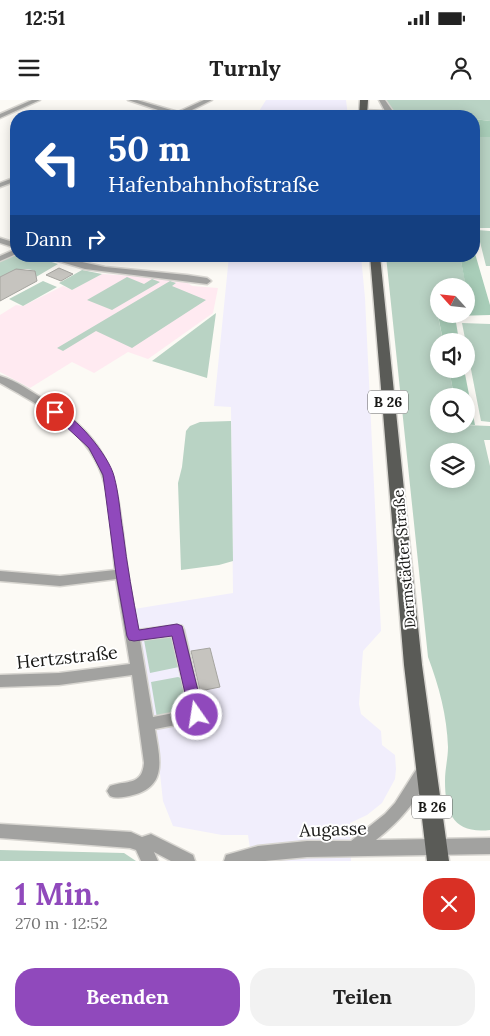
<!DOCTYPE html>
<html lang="de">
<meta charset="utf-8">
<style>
body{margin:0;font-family:Lora,serif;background:#f2f2f2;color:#222;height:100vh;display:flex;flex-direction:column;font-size:19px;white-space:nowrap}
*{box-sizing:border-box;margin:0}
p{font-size:16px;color:#767676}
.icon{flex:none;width:28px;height:28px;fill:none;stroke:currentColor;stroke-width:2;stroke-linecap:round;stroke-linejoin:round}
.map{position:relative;height:761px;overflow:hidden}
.details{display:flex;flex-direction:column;background:#fff;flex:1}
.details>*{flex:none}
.hud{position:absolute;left:10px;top:10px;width:470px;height:152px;border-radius:20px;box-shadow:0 2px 12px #0003;background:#1a4fa0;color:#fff;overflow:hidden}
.needle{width:32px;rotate:297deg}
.buttons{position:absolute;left:430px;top:178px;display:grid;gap:10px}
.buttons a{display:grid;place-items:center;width:45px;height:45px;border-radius:50%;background:#fff;box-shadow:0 2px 12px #0003;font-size:25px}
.pin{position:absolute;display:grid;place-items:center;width:42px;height:42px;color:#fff;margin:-21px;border:2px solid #fff;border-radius:50%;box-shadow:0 1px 5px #0007}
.me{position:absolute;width:55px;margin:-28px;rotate:347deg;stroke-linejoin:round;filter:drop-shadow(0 0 4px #0008)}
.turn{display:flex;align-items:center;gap:18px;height:105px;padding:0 15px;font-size:22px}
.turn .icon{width:65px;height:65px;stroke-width:2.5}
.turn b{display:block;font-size:35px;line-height:42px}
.then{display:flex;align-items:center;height:48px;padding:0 15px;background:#0003;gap:10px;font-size:19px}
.round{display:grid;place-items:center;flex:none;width:52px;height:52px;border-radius:20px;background:#f2f2f2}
.head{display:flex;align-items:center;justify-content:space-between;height:85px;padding:0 15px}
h1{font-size:30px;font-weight:700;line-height:38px;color:#9049bc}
.button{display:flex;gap:10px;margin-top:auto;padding:10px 15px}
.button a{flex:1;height:58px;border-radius:20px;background:#9049bc;color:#fff;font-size:20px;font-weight:700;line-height:58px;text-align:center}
.button a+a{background:#f2f2f2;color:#222}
.status{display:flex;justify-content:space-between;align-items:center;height:35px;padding:0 25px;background:#fff;direction:ltr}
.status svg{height:14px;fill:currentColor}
header{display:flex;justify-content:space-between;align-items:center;height:65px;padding:0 15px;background:#fff;font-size:22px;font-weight:700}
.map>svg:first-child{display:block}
.industrial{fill:#f1eefc}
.education{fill:#ffeaf1}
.green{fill:#b9d3c4;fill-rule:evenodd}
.forest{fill:#a8cdb8}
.building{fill:#c6c4bf;stroke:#a6a5a0}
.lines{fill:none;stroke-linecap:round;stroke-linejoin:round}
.street-casing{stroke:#d8d6d1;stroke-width:3}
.primary-casing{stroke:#d8d6d1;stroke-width:3}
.street{fill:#a2a2a0;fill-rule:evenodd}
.primary{fill:#5a5b57;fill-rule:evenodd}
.route{fill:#9049bc;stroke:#5e2f7a}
.labels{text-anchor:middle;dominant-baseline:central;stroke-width:4;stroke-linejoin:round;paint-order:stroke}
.shield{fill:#fff;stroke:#5e5e5d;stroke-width:1}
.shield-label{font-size:14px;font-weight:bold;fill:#191917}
.street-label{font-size:15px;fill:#191917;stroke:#fff}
.near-street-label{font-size:18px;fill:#191917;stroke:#fff}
</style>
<div class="status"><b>12:51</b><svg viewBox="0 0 49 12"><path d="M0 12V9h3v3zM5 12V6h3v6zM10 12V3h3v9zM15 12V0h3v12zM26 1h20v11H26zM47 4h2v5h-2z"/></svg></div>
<header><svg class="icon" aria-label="menu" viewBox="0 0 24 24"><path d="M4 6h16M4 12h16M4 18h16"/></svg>Turnly<svg class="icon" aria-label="person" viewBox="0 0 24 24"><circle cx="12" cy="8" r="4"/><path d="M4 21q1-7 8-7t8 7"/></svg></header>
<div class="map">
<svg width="490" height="761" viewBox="0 0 490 761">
<rect width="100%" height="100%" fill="#fcfaf5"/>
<!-- industrial -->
<path class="industrial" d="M266,0H346L348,16H256Z
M229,156H361L365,198L381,531L363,551L359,604L361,614L381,631L382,645L395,655L396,669L395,679L382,703L367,715L350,723L351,761H252L248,735H222L173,726L163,701L152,601L134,509L233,493L231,307L214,306Z"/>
<!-- education -->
<path class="education" d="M102,174L182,179L192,186L218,188L213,213L148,259L128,252L94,273L72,262L30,288L0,272V215L16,205L23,206L63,186L72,190Z"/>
<!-- green -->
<path class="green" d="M385,0H490V21L474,19V16H450L392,10Z
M474,37H490V128H474Z
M477,130L490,131V166H486Z
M16,153V156H33L58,164L36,177L34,175L35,171C22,166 12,171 0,177V162Z
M386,156H460L466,186H439V210L437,211L443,241H439V269H449L454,296H439V324L490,326V340H484L490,366V730C454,734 445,714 445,681C445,669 448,658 448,647C447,616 439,586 428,557ZM439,351H466V379H439Z
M82,170L102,174L72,190L59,183Z
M127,177L144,184L152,179L160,182L112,210L87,200Z
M43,181L57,187L23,206L9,199Z
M170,181L176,183L172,186L206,200L132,248L96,231L63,251L57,248Z
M216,213L207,278L152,261Z
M462,223L490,224V322L481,321Z
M231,321L233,461L219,465L181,470L178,383L182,367L186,331L190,326L200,322Z
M172,536L179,567L150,573L144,540Z
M178,577L181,578L187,611L157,618L151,582Z
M0,750L124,753L136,761H0Z"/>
<!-- forest -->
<path class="forest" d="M474,19L490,21V37H474Z
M474,150L490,205V215L455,216L459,241H443L437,210H439V214H466V209H470L460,156H474Z
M449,269H464L475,325L460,324H466V296H454Z"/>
<!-- building -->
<path class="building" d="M59,168L73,174L61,181L46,175Z
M16,169L35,171L37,181L0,201V177Z
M210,548L220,587L200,591L191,551Z"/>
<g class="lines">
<defs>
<path id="street" d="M32,0H40L0,18V14Z
M128,0H137L178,12L204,0H212L184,14L186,16H172L173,15Z
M379,0H385L392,10L389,14H363L360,12L363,10L385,11Z
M75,12L84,16H62L63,15Z
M16,77V81L0,87V83Z
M0,138L16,143V148L0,143Z
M16,149V154L0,161V156Z
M41,156H55L105,167L187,175L207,178L211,181L207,184L85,169Z
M0,276C16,280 33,293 47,301C117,345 117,384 126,459C129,483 134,507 138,530L177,525L182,526L184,530L204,615L202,619L197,621L155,629C159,656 169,686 133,695C125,697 117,699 110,696L107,691L110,686C127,680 142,686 144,663L132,575L59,585L0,587V575L59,573L130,564L116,479L60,486L0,481V471L60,476L115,470C112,445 112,419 107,394C96,334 49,311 0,283ZM172,536L189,610L153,617L140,540Z
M426,660L431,662L434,667C419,698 403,719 376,740L490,738V754L307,757L265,761H224L226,755L258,746L307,741H351L385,714L395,703L421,662Z
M0,724L131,732L142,737L151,734L193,755L195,761H171L154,752L158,761H141L136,750L130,748L0,738Z"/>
<path id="primary" d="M360,0H368L367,16H359Z
M370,156H380L422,565L449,761H427L404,565Z"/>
</defs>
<!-- street casing -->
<use href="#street" class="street-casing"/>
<!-- primary casing -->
<use href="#primary" class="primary-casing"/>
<!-- street -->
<use href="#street" class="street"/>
<!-- primary -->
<use href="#primary" class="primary"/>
</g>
<!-- route -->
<path class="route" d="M55,309C75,314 109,356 114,376C119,394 120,414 123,432C127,465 133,498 139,530L177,524L182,526L204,615L202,619L197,621L192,619L190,615L172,536L134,541L129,540L127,536L116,474L103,375L89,348L50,312Z"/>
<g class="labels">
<!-- shield labels -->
<g class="shield">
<rect x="368" y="290.5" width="40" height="23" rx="4"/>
<rect x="412" y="695.5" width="40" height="23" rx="4"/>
</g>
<g class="shield-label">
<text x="388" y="302">B 26</text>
<text x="432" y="707">B 26</text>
</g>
<!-- street labels -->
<g class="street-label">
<text transform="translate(404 459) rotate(-95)">Darmstädter Straße</text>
</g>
<!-- near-street labels -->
<g class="near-street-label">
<text transform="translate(67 557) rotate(-6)">Hertzstraße</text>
<text transform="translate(333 729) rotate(-2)">Augasse</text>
</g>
</g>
</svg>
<div class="buttons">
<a><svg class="needle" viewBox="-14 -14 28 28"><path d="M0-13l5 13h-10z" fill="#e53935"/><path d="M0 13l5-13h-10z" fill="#767676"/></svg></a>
<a><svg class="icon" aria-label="sound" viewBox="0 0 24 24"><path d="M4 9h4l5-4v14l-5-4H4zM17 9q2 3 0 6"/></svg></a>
<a><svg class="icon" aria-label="search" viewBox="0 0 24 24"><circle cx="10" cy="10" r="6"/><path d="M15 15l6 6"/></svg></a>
<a><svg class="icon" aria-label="layers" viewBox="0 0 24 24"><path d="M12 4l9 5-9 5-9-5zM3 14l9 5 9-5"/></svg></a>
</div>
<div class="pin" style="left:55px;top:312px;background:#d93025"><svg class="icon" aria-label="arrive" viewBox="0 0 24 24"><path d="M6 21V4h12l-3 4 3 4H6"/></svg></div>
<svg class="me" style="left:197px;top:615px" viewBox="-20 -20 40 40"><circle r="17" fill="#9049bc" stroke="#fff" stroke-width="3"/><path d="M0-11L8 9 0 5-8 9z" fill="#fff"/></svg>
<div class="hud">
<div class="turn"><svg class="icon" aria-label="left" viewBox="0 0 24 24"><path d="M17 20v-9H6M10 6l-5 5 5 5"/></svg><div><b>50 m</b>Hafenbahnhofstraße</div></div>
<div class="then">Dann<svg class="icon" aria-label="right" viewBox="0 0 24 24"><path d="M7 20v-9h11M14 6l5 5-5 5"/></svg></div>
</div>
</div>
<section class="details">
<div class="head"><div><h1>1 Min.</h1><p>270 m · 12:52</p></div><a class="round" style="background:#d93025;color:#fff"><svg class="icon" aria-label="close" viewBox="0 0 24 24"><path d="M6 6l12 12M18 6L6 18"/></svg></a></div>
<div class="button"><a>Beenden</a><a>Teilen</a></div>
</section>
